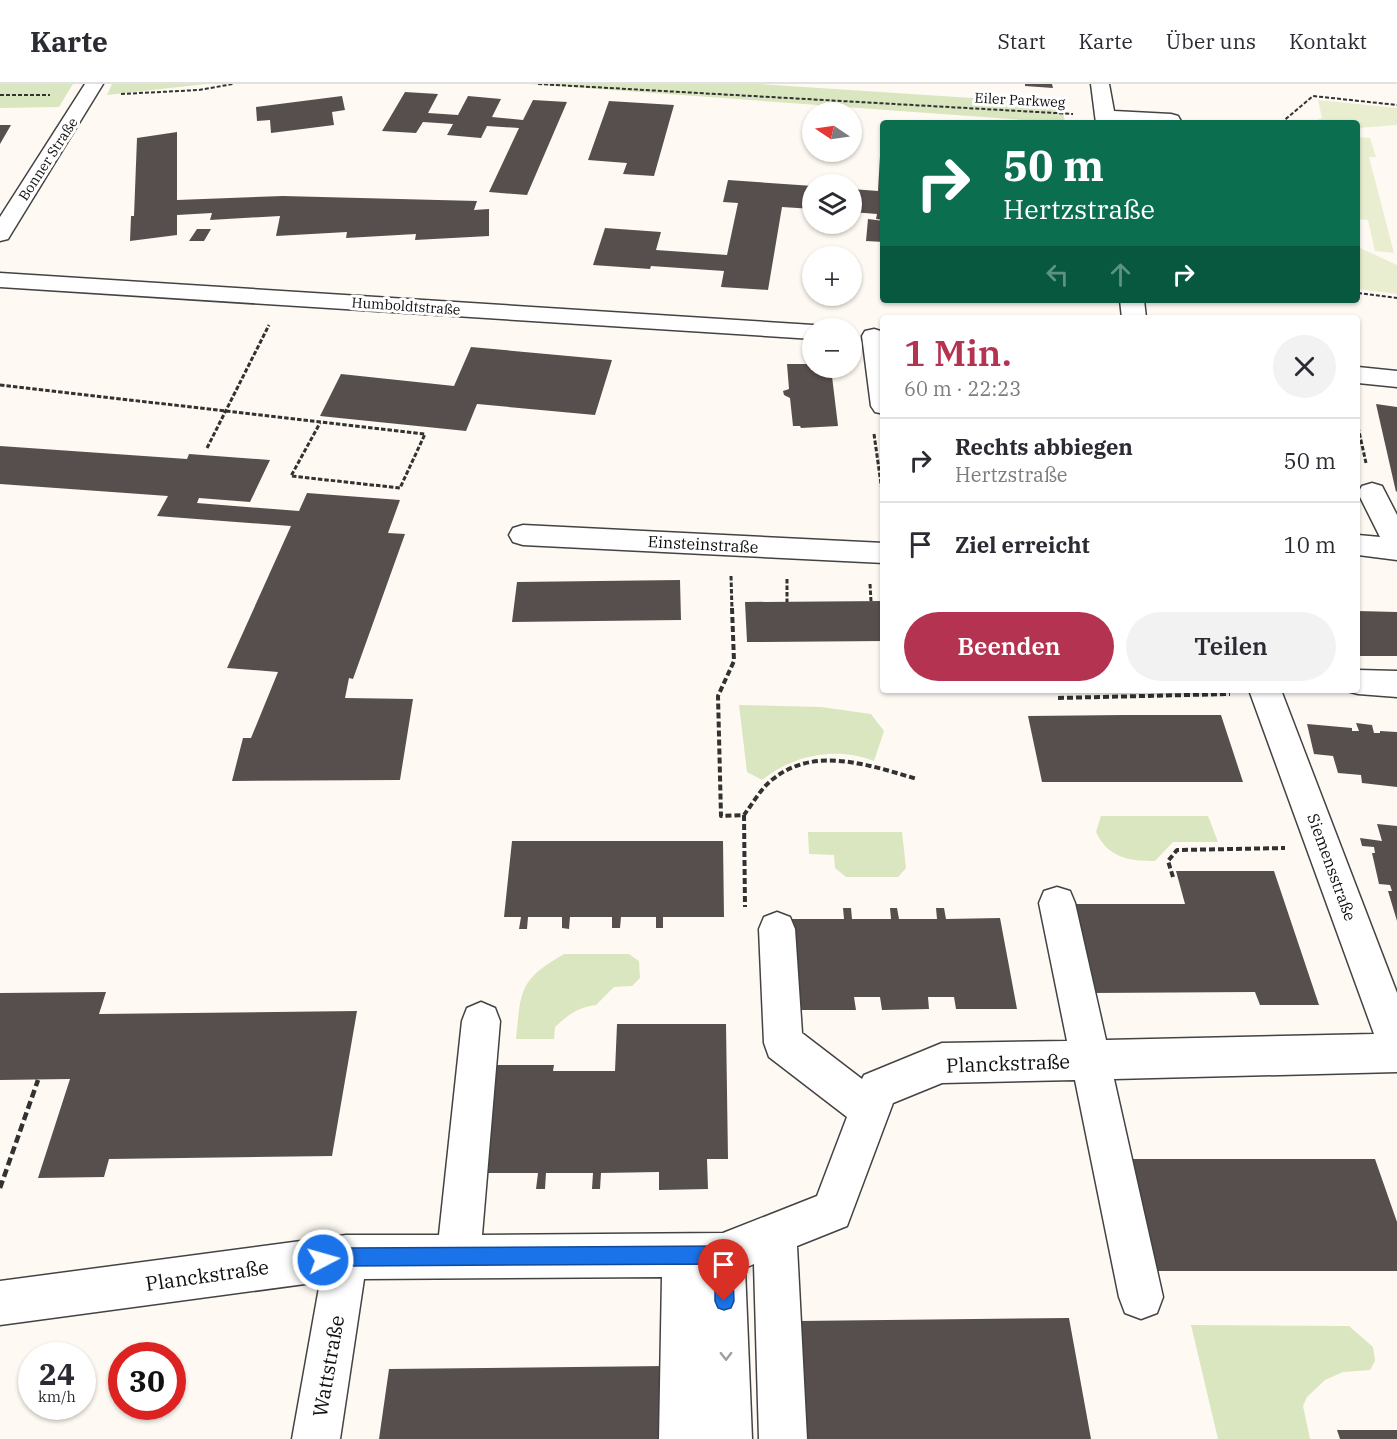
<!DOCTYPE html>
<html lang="de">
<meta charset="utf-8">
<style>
body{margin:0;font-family:"IBM Plex Serif",serif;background:#f2f2f3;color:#2b2b33;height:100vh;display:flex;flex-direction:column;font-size:22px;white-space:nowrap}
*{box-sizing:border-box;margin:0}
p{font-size:20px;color:#7c7c81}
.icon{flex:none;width:33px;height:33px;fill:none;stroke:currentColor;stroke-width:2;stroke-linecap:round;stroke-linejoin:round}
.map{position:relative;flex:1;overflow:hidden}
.details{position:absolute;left:880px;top:231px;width:480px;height:378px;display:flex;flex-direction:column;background:#fff;border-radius:6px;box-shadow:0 2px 4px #0004}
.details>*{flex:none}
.top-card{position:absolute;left:880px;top:36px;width:480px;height:183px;border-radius:6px;box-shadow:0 2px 4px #0004;background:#0b6e4f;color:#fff;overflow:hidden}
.needle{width:39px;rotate:283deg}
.fabs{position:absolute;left:802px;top:18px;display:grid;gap:12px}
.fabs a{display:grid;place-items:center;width:60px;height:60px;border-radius:50%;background:#fff;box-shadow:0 2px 4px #0004;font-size:30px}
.speed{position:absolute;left:18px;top:1258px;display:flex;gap:12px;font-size:30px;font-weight:700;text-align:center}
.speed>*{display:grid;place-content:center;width:78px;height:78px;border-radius:50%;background:#fff;box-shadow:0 2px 4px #0004;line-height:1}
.speed small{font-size:15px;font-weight:400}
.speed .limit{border:9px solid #d22;background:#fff;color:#111}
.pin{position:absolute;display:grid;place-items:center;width:51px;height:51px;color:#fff;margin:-62px -26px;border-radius:50% 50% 50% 0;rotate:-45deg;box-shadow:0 0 6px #0007}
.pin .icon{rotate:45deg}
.me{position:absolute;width:66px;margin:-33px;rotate:84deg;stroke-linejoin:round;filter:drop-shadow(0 0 4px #0008)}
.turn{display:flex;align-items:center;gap:21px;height:126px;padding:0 24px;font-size:27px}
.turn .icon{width:78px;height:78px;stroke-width:2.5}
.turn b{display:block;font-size:42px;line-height:51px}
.lanes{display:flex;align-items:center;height:57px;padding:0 24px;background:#0003;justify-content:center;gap:30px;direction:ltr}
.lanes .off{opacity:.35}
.round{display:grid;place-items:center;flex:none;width:63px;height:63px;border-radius:32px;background:#f2f2f3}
.overview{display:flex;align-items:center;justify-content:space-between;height:102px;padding:0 24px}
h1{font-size:36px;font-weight:600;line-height:45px;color:#b43350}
.cta{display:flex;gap:12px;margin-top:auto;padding:12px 24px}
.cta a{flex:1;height:69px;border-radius:36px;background:#b43350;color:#fff;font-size:24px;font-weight:600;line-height:69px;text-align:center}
.cta a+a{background:#f2f2f3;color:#2b2b33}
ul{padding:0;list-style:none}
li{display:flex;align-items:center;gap:18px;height:84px;padding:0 24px;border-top:2px solid #e1e1e2}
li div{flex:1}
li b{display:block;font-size:22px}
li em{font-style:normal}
header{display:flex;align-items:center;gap:36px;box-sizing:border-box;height:84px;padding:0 30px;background:#fff;border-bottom:2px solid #e1e1e2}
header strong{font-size:28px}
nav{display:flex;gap:33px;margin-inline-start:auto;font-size:21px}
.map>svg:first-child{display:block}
.green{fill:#dae6bf}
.pitch{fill:#e9eed0}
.building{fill:#574f4d}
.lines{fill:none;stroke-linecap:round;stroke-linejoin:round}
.minor-casing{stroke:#434343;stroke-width:3}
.path-far3{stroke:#323232;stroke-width:2;stroke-dasharray:4 2;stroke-linecap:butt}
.path-far2{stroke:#323232;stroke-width:3;stroke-dasharray:4.5 2;stroke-linecap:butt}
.path-far1{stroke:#323232;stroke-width:4;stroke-dasharray:6 3;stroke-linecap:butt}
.path{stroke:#323232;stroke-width:4.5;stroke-dasharray:8 4;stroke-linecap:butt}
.minor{fill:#fff;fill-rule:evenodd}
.oneway{stroke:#9f9f9f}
.route{fill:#1a73e8;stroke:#114b97;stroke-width:1.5}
.labels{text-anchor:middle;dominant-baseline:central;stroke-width:6;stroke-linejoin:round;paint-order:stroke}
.far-street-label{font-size:14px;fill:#101010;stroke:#fff}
.street-label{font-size:16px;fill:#101010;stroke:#fff}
.near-street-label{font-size:20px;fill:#101010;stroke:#fff}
</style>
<header>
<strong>Karte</strong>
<nav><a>Start</a><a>Karte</a><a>Über uns</a><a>Kontakt</a></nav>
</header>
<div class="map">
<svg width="1397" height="1355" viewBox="0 0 1397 1355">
<rect width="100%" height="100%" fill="#fefaf3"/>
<!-- green -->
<path class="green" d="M0,0H73L59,23L0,24Z
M112,0H206L107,11Z
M530,0H759L1062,20L1065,39Z
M739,621L821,623L871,630L884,647L874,677C836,662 793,671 762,696L747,688Z
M1101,732H1208L1218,758H1173L1155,777C1129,777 1108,774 1096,748Z
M808,748H902L906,784L898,793H846L835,784L834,771L809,770Z
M564,870H629L639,877L640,894L632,902L614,903L596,921C578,923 568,931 555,943L554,955H516C521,906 519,896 564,870Z
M1191,1241L1349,1242L1373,1263L1375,1277L1370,1286L1343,1288L1325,1296L1307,1313L1303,1322L1310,1355H1218Z"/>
<!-- pitch -->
<path class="pitch" d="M1318,16L1397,24V41L1358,44V39H1309L1322,34Z
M1358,53L1370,54L1376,73H1369L1394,169L1375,167L1368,136L1358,135Z
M1358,163L1397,181V210L1358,205Z"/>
<!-- building -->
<path class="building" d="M1025,0H1052L1053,4L1025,2Z
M405,8L438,10L428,29L458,31L468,12L501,15L492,33L523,36L533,16L567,18L527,111L489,108L519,44L487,42L481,54L447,51L453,40L423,38L416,49L382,47Z
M342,12L345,26L332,28L334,41L271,49L270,36L257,37L256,23Z
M609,17L674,21L654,92L623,90L627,79L588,76Z
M0,41H11L0,60Z
M177,48V116L283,112L477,117L474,126L489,125V152L415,156L416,150L346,154L347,148L276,152L280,132L210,136L212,129L177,131V151L130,157L131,132H134L137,54Z
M880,72H884V136L876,135L877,130L852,128V105L878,107Z
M728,96L813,102V125L782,123L768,206L721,203L724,187L651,182L650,185L593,181L605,144L661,148L656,166L727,171L738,119L723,118Z
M868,135L884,137V158L866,157Z
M197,145H211L204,157H189Z
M471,263L612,276L595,331L477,320L466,347L320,332L341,290L454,302Z
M787,280H813V284H831L838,342L801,344L800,342H793L790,314L784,311L783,307L789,305Z
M1376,320L1397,323V407L1396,408Z
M0,362L187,375L189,370L270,376L250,418L199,414L197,419L299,427L307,409L400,416L388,449L405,450L353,595L349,594L345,614L413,615L400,696L232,697L243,654H251L278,588L227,584L291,442L157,432L168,412L0,400Z
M680,496L681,536L512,538L517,498Z
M884,517V557L747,558L745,518Z
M1358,527L1397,528V572H1358Z
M1124,631H1221L1243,698H1042L1028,632Z
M1356,639L1372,641L1374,649H1380V647L1397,648V703L1362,699L1361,691L1338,689L1333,672L1314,670L1307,640L1352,644V647H1359Z
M1377,740L1397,742V837L1388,807H1392L1390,801L1379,800L1372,769H1375L1374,763L1362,762L1360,754L1382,757Z
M512,757H723L724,833H663V844H656V833H621L620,844H612V833H570L569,845L562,844V833H528L527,845H519L521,833H504Z
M1176,787H1274L1319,921H1260L1255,908L1091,909L1072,820H1185Z
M843,824H851L852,835H891L890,824H897L899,835H937L936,824H944L946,835L1000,834L1017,925H956L954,913H928L929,925L882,926L880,913H854L856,926H794L789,835H844Z
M106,908L99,930L357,927L332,1072L109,1075L104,1093L38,1094L70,995L0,996V909Z
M617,940H726L728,1075H707L708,1105L659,1106V1088L601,1089L600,1105H592L593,1089H546L545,1105H536L538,1089H486L489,981H554L553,987H615Z
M1128,1075H1375L1397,1138V1187H1151Z
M1069,1234L1091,1355H804L798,1237Z
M666,1282V1355H379L389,1285Z
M1337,1346H1397V1355H1340Z"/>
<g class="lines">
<defs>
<path id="minor" d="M85,0H103L11,150L8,155L0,157V133Z
M1091,0H1109L1114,27L1171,30L1178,32L1182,39H1096Z
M0,189L813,241L823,244H813V255L0,203Z
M1120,216H1144L1146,234H1122Z
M874,245L884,248V330L875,328L871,322L862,252L865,247Z
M1358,283L1397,287V303L1358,299Z
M1372,399L1382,402L1397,431V476L1358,471V451L1380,453L1358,409L1362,402Z
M523,441L884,459V479L523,461L513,458L509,451L513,444Z
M1358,586L1397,587V613L1358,610L1347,607L1358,606Z
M1249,606H1281L1397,909V988L1114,995L1163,1213L1157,1229L1141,1235L1125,1229L1119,1213L1075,996L942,999L893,1019L847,1142L797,1162L807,1355H759L754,1180L745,1184L752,1355H659L662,1193L364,1195L340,1355H292L320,1198L0,1241V1197L346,1151H439L462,937L467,924L481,918L495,924L500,937L482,1151L723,1149L817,1112L847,1033L769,973L764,959L759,845L764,833L777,828L790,833L795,845L802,949L862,995L864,991L942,959L1067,957L1039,819L1044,807L1057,803L1070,807L1075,819L1106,956L1374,950Z"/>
</defs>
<!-- minor casing -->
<use href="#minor" class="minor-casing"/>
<!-- path-far3 -->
<path class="path-far3" d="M538,0L1073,30
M121,10L199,6L233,0
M0,11H50
M1281,39L1313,12L1397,21
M1358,209L1397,214"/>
<!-- path-far2 -->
<path class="path-far2" d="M0,301L425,350L400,404L291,392L320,339
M1358,343L1366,379
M874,350L884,421
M207,364L269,241
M731,492L732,526
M787,495V518
M870,500L871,517"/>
<!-- path-far1 -->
<path class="path-far1" d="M732,524L734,577L718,612L721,732L744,731C753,719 761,704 773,695C815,661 872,682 917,695
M1058,614L1230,610
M744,731L745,823
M1173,793L1168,777L1177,766L1285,764"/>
<!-- path -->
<path class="path" d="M0,1104L38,996"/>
<!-- minor -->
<use href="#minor" class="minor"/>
</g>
<!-- one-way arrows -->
<defs><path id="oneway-chevron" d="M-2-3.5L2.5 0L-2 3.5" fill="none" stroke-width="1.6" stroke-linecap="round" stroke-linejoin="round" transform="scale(1.5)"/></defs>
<use class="oneway" href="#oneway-chevron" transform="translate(726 1272) rotate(89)"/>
<!-- route -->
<path class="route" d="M723,1162L730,1165L732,1171L734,1217L731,1224L724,1226L718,1224L715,1217V1180L346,1182L323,1185L317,1182L314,1176L317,1170L346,1164Z"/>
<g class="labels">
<!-- far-street labels -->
<g class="far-street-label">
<text transform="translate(1020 16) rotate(3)">Eiler Parkweg</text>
<text transform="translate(48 75) rotate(-57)">Bonner Straße</text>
<text transform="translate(406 222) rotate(4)">Humboldtstraße</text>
</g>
<!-- street labels -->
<g class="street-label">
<text transform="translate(703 460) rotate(3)">Einsteinstraße</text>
<text transform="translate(1332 783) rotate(70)">Siemensstraße</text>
</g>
<!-- near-street labels -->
<g class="near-street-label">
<text transform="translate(1008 979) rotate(-2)">Planckstraße</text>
<text transform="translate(207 1191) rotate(-8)">Planckstraße</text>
<text transform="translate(328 1282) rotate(-80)">Wattstraße</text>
</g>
</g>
</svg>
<div class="fabs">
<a><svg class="needle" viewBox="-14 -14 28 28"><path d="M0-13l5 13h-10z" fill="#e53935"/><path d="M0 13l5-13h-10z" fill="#7c7c81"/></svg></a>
<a><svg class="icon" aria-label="layers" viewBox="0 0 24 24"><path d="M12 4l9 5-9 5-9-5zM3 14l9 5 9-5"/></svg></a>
<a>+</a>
<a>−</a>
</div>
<div class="speed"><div>24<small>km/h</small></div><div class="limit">30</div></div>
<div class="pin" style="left:724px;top:1217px;background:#d93025"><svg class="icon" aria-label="arrive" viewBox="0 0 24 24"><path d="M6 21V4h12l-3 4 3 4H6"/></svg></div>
<svg class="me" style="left:323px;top:1176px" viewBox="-20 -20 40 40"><circle r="17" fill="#1a73e8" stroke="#fff" stroke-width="3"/><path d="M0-11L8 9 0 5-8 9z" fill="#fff"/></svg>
<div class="top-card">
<div class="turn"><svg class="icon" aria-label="right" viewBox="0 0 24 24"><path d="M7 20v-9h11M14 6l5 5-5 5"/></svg><div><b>50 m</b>Hertzstraße</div></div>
<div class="lanes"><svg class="icon off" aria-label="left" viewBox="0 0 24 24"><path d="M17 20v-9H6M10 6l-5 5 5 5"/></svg><svg class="icon off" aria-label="ahead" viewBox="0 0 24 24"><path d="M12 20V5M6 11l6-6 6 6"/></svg><svg class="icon" aria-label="right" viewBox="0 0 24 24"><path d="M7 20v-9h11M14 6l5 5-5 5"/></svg></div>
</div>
<section class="details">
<div class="overview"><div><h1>1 Min.</h1><p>60 m · 22:23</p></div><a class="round"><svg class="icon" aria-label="close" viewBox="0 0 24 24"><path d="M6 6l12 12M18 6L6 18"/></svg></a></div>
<ul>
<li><svg class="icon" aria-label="right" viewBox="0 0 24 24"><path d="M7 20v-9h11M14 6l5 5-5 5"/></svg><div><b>Rechts abbiegen</b><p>Hertzstraße</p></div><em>50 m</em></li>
<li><svg class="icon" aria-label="arrive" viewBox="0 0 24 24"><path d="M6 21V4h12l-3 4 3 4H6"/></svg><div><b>Ziel erreicht</b></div><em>10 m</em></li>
</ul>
<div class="cta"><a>Beenden</a><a>Teilen</a></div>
</section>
</div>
